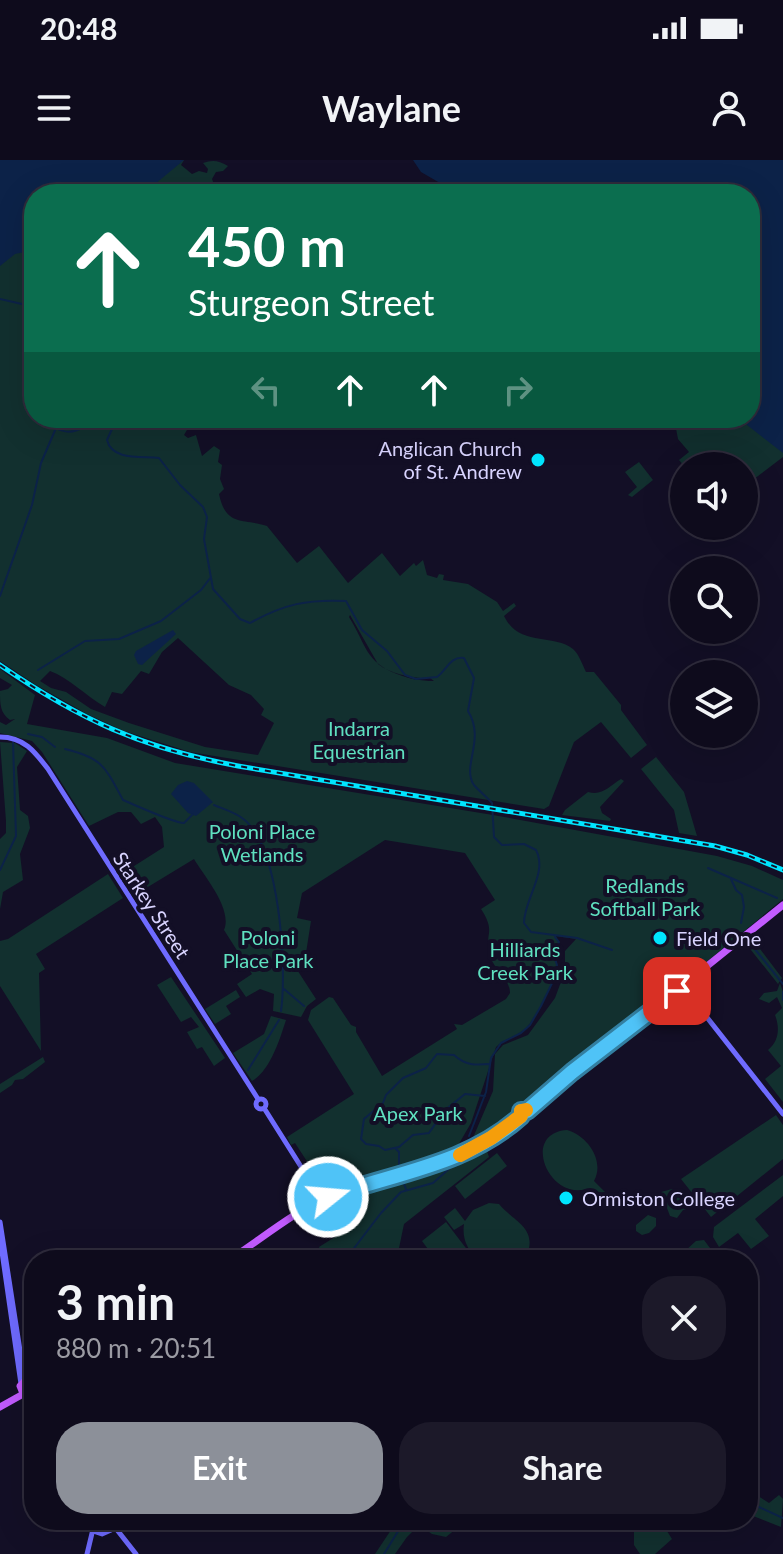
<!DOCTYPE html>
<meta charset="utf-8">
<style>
body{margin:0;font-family:Lato,sans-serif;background:#1c1929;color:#f1f3f6;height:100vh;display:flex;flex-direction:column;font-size:30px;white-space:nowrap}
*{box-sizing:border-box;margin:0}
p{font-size:26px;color:#9b9ba3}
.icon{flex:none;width:44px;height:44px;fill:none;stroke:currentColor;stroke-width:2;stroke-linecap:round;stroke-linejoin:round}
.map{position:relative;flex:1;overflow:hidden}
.drawer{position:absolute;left:24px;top:1090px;width:734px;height:280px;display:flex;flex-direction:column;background:#0e0b1c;border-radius:32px;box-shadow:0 8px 32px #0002,0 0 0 2px #2e2b3b}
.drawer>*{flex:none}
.top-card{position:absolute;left:24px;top:24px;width:736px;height:244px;border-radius:32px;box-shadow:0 8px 32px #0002,0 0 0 2px #2e2b3b;background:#0b6e4f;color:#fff;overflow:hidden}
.controls{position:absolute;left:670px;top:292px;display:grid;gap:16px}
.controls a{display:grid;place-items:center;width:88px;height:88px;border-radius:50%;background:#0e0b1c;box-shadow:0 8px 32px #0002,0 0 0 2px #2e2b3b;font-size:40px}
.pin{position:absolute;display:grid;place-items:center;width:68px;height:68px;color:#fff;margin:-34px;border-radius:16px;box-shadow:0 4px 12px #0006}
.me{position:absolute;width:88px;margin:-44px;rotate:73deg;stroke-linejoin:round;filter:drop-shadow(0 0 6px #0008)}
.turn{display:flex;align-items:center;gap:28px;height:168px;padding:0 32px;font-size:36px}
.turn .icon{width:104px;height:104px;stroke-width:2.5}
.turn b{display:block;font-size:56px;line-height:68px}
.lanes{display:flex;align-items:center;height:76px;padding:0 32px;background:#0003;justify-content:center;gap:40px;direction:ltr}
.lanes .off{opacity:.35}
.round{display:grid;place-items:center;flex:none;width:84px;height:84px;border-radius:32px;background:#1c1929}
.summary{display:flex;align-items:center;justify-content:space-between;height:136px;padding:0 32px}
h1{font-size:48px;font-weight:700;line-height:60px}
.cta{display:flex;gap:16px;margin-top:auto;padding:16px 32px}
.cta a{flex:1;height:92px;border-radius:32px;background:#8c9099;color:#fff;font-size:32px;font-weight:700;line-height:92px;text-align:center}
.cta a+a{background:#1c1929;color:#f1f3f6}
.status{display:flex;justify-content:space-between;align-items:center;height:56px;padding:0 40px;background:#0e0b1c;direction:ltr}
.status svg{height:22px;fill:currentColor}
header{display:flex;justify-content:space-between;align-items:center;height:104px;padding:0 32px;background:#0e0b1c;font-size:36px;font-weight:700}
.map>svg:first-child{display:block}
.green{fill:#12302f;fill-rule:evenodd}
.water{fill:#0c2248}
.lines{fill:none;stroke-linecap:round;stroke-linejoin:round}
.stream{stroke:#0c2248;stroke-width:2}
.secondary{stroke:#6f6bff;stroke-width:5}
.primary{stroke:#c25bff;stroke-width:7}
.rail-casing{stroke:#00e5ff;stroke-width:5}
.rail{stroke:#130f26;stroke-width:2;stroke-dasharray:6;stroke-linecap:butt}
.route-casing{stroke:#337fa1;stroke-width:20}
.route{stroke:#4fc3f7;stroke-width:14}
.slow{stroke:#f59e0b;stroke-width:14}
.poi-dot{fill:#00e5ff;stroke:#130f26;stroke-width:3}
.labels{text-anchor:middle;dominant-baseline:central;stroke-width:8;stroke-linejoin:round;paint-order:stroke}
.poi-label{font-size:20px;fill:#d9d4ff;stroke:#130f26;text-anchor:start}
.park-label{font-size:20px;fill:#5fe0c0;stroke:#130f26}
.street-label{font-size:20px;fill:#d9d4ff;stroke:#130f26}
</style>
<div class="status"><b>20:48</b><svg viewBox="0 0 49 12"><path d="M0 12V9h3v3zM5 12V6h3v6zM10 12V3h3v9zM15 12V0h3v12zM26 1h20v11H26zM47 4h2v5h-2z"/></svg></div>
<header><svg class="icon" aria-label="menu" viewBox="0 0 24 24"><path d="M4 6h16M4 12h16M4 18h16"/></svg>Waylane<svg class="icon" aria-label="person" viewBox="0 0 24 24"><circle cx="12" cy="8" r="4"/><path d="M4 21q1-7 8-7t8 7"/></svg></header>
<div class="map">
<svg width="783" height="1394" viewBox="0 0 783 1394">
<rect width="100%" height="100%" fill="#130f26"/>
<!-- green -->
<path class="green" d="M145,0H184L181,5L192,14L199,11L207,13L208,9L203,3C212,0 218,0 228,6L223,11L216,12L212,19L217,32L112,34Z
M34,86V258H209L205,269L202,265L191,263L184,275L188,278L196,275L202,296L214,286L220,290L218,302L222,305L220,319L224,329L219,334C226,367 242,358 267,366L297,403L319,386L348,423L382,393L400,416L414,403L416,406L423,400L427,415L437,418L439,414L444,415L443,420L468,424L497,442L503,451L514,443L516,446L504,456C519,487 553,473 573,489C579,494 583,506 586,512H594L621,545V550L647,585L631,598L601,562L574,582L549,646L544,649L190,592L124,571L87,554L36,525L0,501V96ZM350,455L378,504C390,514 415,519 430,518L434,521C420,521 410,519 397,514C365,502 366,484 349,457ZM178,478L229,525L251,535L264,549L261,555L274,563L258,595L205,587L129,563L91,549L66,532L51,528L40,521L50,511C69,518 86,536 105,547L112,532L122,534L141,511L149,514L162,492Z
M783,238V297L754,319L744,312V306H736L714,291L698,303L700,306H684L679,300L689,292L678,279L674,258H750Z
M639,302L653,320L632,337L628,335L637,327L625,312Z
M0,509L35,535L27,564L107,578L175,603L493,655L717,696L752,706L783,720V739L687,818L679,817L673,822V829L513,959L469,987L493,931L495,894L503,885L528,875L555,838L565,811V791L576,779L556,776L559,782C555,794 558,801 556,812C554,823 536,858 527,867C518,877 505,878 496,887L471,963L453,994L323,1033L309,1012L312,1009L295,983L291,985L287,977L354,934L308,860L311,850L329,837L333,838L351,865L356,867V872L382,916L457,869L454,864L462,865L506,839L510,833C510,818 492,808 489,793C485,772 496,772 481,749L495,740L465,693L385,680L302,733L297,758L311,761L306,793L292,802L316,839L307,846L301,857L273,851L274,834L260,829L246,837L237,824L252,814L224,770C233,749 204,716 194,699L133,736L120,715L164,687L162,667L155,657L141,664L131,652H118L89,666L42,592L32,581L0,573V562L6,565L15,559L10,560C0,553 0,544 0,531L8,529L12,525L0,518Z
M0,582L15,583L27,591L17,607L20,650L28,656L30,668L20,694L23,720L3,732L0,749V679L6,673V661Z
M656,597L684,632L697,676L679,673L674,650L641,609Z
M621,619L624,621L600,647L602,653L611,659L610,661L562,655L565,650L588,632C603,636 609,626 621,619Z
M108,714L123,738L36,794L45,809L39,813L41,891L0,826V781L8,779Z
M751,777L782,818L778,824L747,785L746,780Z
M171,817L225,898L214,906L202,887L197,889L187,872L199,867L191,857L181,862L157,825Z
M780,823L783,832V942L765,919L781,906L768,890C779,881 780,868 775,855L782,848L777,837L769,843L759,839L764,833L777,831Z
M236,830L240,837L226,846L231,854L215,864L205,849Z
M271,856L286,860C280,879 270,911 252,921L233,893L264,874Z
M43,897L45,902L23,919L15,920L12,925L0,933V924Z
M776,955L783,965V999L711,1057L681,1019Z
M567,970C588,976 605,1001 594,1021L606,1033L594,1042L584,1031L586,1029C548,1040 521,973 567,970Z
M485,985L489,997L404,1064L398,1093L389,1100H324L319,1087L338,1075L320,1046L343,1036L442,1006Z
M497,993L507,1006L465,1039L455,1026Z
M783,1015V1036L755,1059L769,1076L751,1089L738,1073L719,1087L713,1077L714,1067Z
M672,1029C682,1031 688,1039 689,1049L683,1050L677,1058L670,1056L661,1032Z
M489,1043L499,1044C515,1063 540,1068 525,1100H477C467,1088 462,1079 464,1064L454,1070L444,1057L455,1048L465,1061L473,1050Z
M648,1055L656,1058V1066L649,1073L642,1075L636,1071V1065Z
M446,1062L475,1100H436L422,1081Z
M704,1080L713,1092L703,1100H675L696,1081Z
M748,1326L755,1334L769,1343L779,1335L783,1339L781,1367L748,1354Z
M386,1360H467L446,1377L432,1374L419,1365L407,1377L395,1394H375L393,1367Z
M610,1360H660L672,1379L655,1394H640L634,1385V1368Z"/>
<!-- water -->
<path class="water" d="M0,0H184L143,34H34V90L15,94L0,106Z
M413,0H783V293L738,258H750V34H459L421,12Z
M173,470L176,474L142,505L138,504L134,495L136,491Z
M187,621L194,623L213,642L196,656L188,653L171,634L178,625Z"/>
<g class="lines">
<!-- stream -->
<path class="stream" d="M0,139L22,144L34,151
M56,258V268C70,276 83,270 93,258
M117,258L107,280C112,301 142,296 159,298L180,325L203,347L207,357L204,379L213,429L240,459L250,463C284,444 308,439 346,441L362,470L387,491L405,515L416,519L437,517C447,510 450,496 464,498L474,518L468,551C486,580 461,606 474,625C479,631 487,637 492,643L494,677L502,685L524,684L536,690C548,713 524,739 524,763L531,772L577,778L612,790
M0,436L32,345L41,303L56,268
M38,510L85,481L119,479L161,461L201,430L211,417
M28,574L42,577L55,587
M65,589C103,598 105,607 123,640C135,645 174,663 184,663L193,654
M214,645C223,649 234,652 242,658C280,684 287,808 281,851
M708,708L777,738
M0,710L16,676L13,582
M731,719L736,730L742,735L744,747L741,763
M749,777L754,788L783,824
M284,829L304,846
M783,832V840
M248,910L279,860
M485,936L465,934L444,951L429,973L413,975L399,987L385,990L379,986L366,984L361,979L364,959L383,943L386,935L403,918L426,908L437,894L454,895C466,906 476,905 490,904
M469,976L486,932L491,898L501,883L521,873L530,865L541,846L555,817L557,805L554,796L559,782L555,777
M395,988L399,992V1005
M402,1019L406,1029
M345,1100L381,1053L401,1032L433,1023L450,1008L458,997
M748,1342L783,1358
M384,1394L405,1360"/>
<!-- secondary -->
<path class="secondary" d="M0,577C24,577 35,592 48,609L258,939
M687,832L783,954
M256 944a5 5 0 1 1 10 0a5 5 0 1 1-10 0Z
M264,948L322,1040
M0,1062L23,1210L28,1220
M0,1078L21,1224
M27,1233L34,1243
M90,1360L96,1372L102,1374L111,1370L113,1360
M114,1366L136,1394
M87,1394L93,1369"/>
<!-- primary -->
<path class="primary" d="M677,831L678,823H686L783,745
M677,831L681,833L687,832L689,827L686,823
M229,1100C260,1080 295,1051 328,1037C397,1007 460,1009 521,956H527V951L557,924L677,831
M34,1224L26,1220L20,1226L22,1231L27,1233L34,1228
M0,1247L25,1233"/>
<defs>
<path id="rail" d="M0,505C80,560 142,588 238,606L715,686L747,695L783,710"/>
</defs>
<!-- rail casing -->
<use href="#rail" class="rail-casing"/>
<!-- rail -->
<use href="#rail" class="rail"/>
</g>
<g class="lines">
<defs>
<path id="route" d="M328,1037C394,1013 467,1005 521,956V951H527L572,912L677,831"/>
</defs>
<!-- route casing -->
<use href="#route" class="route-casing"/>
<!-- route -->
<use href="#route" class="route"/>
<!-- slow -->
<path class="slow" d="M460,995L491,978L521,956V951L526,950"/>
</g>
<!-- markers -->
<g class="poi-dot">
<circle cx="538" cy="300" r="8"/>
<circle cx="660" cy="778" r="8"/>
<circle cx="566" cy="1038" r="8"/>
</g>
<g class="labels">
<!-- poi labels -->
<g class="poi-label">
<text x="522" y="288" text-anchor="end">Anglican Church<tspan x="522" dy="23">of St. Andrew</tspan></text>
<text x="676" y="778">Field One</text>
<text x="582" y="1038">Ormiston College</text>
</g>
<!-- park labels -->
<g class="park-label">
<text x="359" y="568">Indarra<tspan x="359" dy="23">Equestrian</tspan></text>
<text x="262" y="671">Poloni Place<tspan x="262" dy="23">Wetlands</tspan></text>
<text x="645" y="725">Redlands<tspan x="645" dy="23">Softball Park</tspan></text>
<text x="268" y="777">Poloni<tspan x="268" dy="23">Place Park</tspan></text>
<text x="525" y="789">Hilliards<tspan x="525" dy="23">Creek Park</tspan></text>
<text x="418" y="953">Apex Park</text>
</g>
<!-- street labels -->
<g class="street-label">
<text transform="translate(152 745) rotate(57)">Starkey Street</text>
</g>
</g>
</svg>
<div class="controls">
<a><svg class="icon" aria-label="sound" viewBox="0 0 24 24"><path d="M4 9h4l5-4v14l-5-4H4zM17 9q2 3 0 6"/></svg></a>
<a><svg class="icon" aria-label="search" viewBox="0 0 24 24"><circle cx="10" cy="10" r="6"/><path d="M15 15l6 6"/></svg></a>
<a><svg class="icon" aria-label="layers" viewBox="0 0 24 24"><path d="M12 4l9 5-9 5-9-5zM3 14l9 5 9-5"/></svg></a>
</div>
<div class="pin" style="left:677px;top:831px;background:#d93025"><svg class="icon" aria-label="arrive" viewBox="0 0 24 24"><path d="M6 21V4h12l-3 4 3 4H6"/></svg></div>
<svg class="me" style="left:328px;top:1037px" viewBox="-20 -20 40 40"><circle r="17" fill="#4fc3f7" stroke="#fff" stroke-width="3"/><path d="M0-11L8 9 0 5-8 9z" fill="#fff"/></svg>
<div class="top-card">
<div class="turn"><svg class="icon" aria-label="ahead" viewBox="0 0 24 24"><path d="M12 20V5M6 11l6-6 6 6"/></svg><div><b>450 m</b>Sturgeon Street</div></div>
<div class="lanes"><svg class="icon off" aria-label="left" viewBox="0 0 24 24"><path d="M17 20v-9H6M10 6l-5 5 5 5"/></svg><svg class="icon" aria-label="ahead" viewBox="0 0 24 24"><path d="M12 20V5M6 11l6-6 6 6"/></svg><svg class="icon" aria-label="ahead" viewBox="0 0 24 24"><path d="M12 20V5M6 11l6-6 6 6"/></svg><svg class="icon off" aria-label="right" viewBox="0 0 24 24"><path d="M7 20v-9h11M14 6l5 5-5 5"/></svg></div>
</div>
<section class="drawer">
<div class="summary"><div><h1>3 min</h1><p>880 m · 20:51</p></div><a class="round"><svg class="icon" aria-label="close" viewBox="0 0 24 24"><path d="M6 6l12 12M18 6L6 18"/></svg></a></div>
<div class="cta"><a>Exit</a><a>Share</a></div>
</section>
</div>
